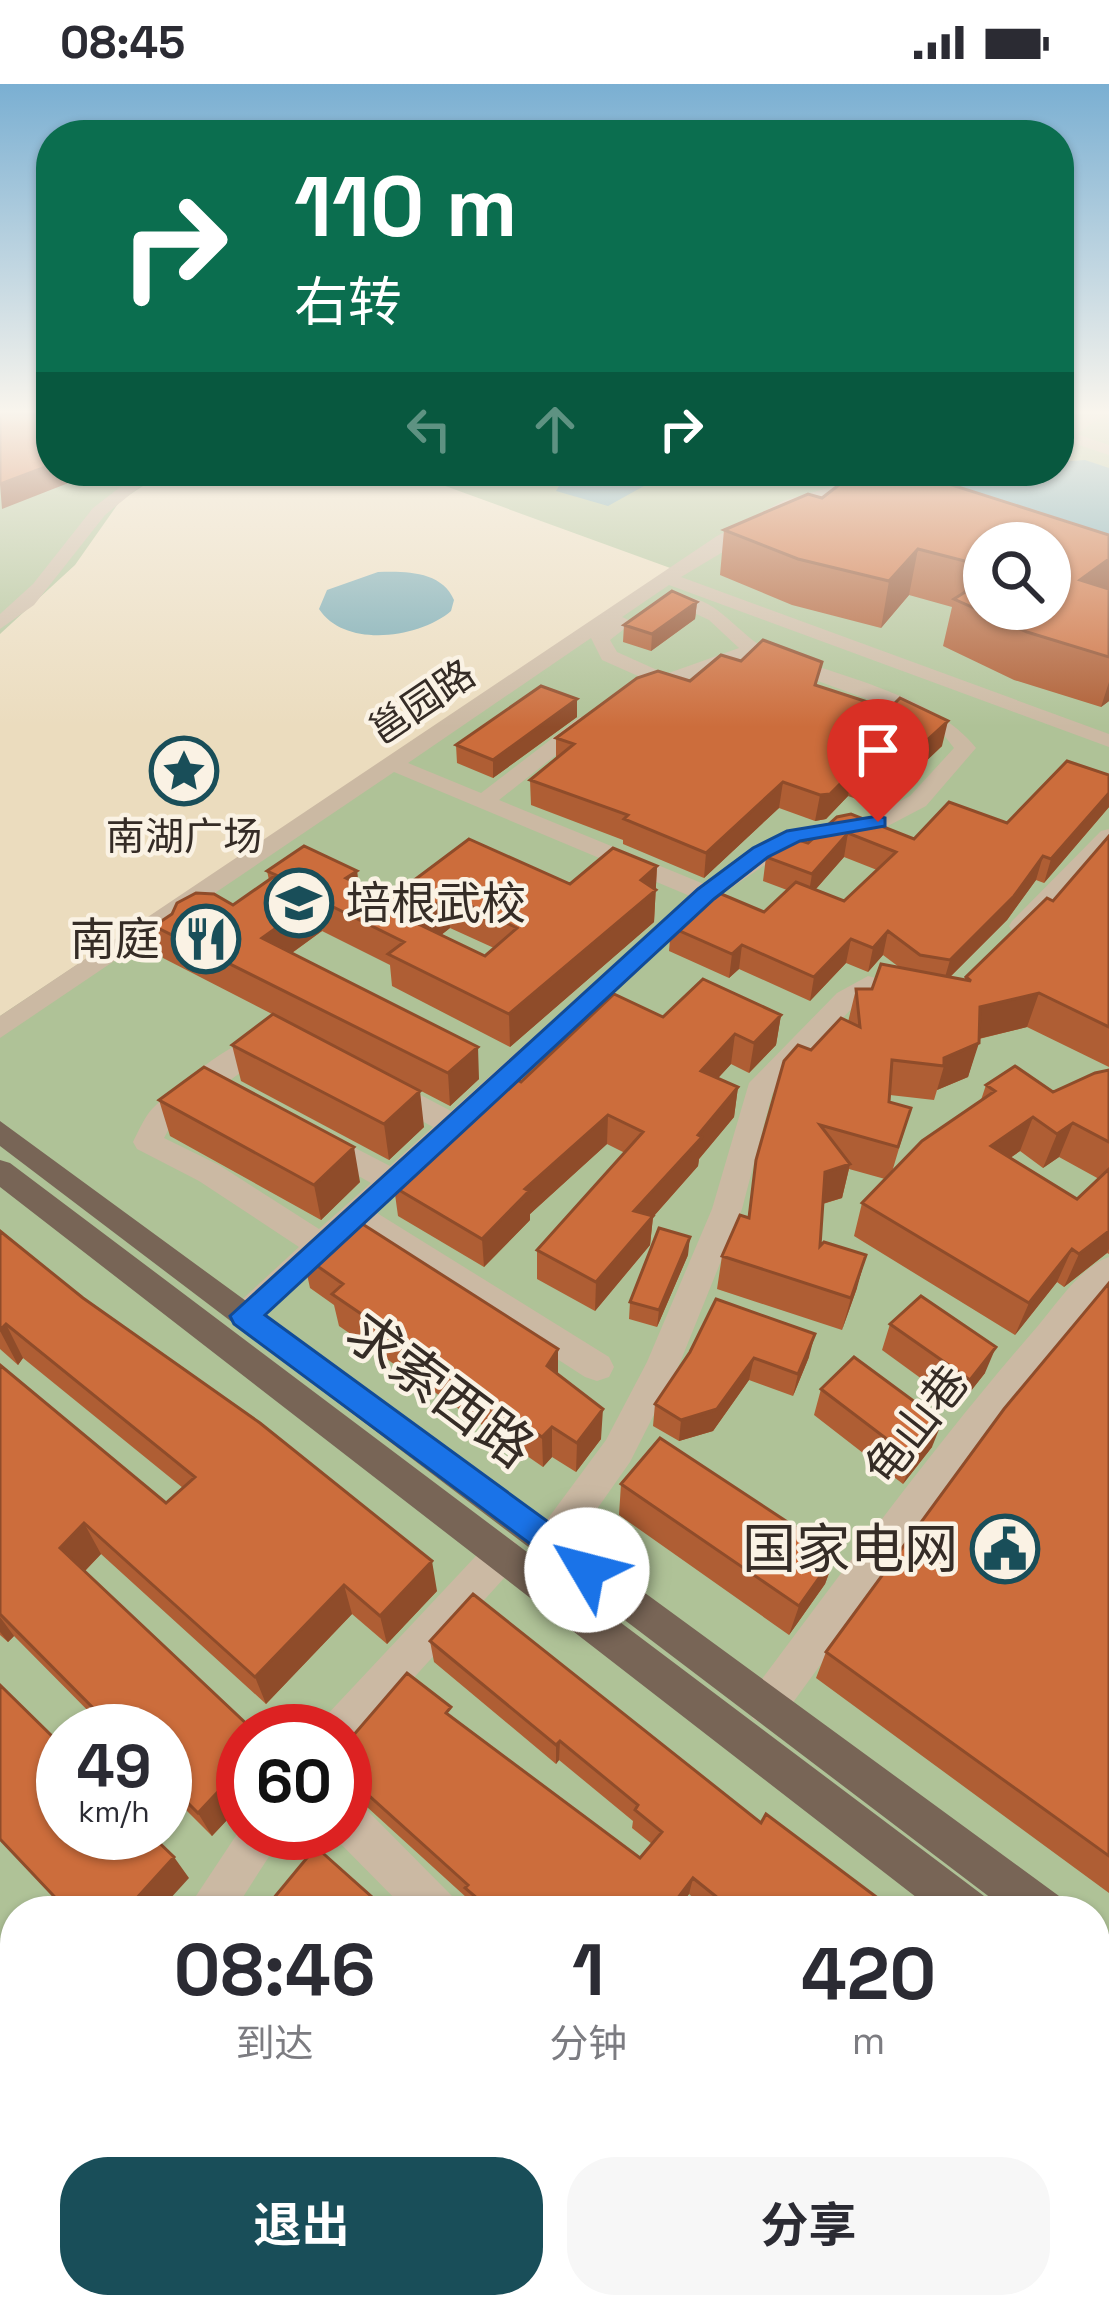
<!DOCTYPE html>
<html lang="zh">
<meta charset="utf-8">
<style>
body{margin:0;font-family:"Space Grotesk","Noto Sans SC",sans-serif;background:#f7f7f7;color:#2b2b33;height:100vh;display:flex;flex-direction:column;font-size:45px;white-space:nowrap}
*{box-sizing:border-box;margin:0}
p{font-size:39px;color:#7c7c81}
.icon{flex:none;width:66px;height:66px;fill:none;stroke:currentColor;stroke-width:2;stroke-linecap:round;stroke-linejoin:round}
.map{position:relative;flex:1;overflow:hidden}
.drawer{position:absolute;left:0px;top:1812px;width:1110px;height:423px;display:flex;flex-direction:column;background:#fff;border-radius:48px 48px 0 0;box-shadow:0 3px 9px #0004}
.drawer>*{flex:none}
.hud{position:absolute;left:36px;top:36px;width:1038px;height:366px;border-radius:48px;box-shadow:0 3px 9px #0004;background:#0b6e4f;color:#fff;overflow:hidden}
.tools{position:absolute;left:963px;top:438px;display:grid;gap:24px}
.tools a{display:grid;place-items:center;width:108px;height:108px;border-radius:50%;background:#fff;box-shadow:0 3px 9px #0004;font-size:60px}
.speed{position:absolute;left:36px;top:1620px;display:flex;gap:24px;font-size:60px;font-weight:700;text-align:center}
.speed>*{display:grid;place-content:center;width:156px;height:156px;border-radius:50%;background:#fff;box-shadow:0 3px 9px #0004;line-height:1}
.speed small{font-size:30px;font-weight:400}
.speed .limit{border:18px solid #d22;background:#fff;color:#111}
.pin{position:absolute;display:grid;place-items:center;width:102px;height:102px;color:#fff;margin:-123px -51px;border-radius:50% 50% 50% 0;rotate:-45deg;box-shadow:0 0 12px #0007}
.pin .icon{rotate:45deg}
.me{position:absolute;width:132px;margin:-66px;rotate:307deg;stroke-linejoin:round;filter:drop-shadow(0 0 9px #0008)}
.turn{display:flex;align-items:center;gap:42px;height:252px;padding:0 60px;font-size:54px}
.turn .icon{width:156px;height:156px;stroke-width:2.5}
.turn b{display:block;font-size:84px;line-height:102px}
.lanes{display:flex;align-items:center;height:114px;padding:0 60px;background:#0003;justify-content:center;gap:60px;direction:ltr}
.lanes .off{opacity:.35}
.eta{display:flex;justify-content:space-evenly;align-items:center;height:204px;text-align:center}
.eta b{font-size:72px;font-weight:700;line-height:84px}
.primary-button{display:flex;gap:24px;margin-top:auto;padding:24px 60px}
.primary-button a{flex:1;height:138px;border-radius:48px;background:#194e59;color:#fff;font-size:48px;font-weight:700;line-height:138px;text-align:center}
.primary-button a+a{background:#f7f7f7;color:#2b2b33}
.status{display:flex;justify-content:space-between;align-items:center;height:84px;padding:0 60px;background:#fff;direction:ltr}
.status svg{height:33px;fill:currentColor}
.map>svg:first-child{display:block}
.green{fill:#afc297;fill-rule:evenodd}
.plaza{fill:#ebdcbe}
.water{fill:#75a8b1}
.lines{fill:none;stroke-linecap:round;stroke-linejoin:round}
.minor{fill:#cbb9a3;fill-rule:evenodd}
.major{fill:#786556;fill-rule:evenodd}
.wall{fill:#af5e34;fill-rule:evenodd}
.shaded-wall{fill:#8f4c2a}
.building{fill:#cc6d3c;stroke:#8f4c2a;stroke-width:3;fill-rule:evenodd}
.route{fill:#1a73e8;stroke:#114b97;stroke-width:3}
.labels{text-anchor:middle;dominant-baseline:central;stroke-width:9;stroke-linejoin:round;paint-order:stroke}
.far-street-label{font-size:39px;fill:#352c26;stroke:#faf2e4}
.far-poi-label{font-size:39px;fill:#352c26;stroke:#faf2e4}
.poi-label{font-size:45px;fill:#352c26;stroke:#faf2e4;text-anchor:start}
.street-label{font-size:45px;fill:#352c26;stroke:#faf2e4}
.near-street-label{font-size:54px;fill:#352c26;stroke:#faf2e4}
.near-poi-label{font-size:54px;fill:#352c26;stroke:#faf2e4;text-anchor:end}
</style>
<div class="status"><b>08:45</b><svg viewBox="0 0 49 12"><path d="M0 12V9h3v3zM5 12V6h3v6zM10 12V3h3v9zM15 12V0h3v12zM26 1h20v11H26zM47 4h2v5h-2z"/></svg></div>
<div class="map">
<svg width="1109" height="2233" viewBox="0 0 1109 2233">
<rect width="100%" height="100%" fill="#f2e8d8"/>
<!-- green -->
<path class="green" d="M0,330L51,387H1059V330H1109V2233H0ZM984,459H1050V525H984ZM63,1647H165V1749H63ZM243,1647H345V1749H243ZM15,1827H1095V2220H15Z"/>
<!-- plaza -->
<path class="plaza" d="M166,387H404L673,485L0,932V550L75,481L120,417Z"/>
<!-- water -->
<path class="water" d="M1085,376L1109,384V470L1050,459L948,408L945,397L984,387H1059V378Z
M568,387H671L608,422L556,407Z
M378,488C405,487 442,487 454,516L451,527C420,554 345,565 319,525L327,506Z"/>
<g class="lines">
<!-- minor -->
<path class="minor" d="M1087,330H1105L1077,350L1109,361V371L1067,357L1059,360V348Z
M141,387H159L105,431L34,521L0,545V530L33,500L93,424Z
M886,387H911L795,425L681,493L1109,650V663L669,501L622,533L633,538L610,556L617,568L666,590L739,564L709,536L673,519C705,497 741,555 767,565C828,589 936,611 976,664L926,722L886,743L800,757L715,815L377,1129L609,1273L614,1283L609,1293L597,1297L585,1293L358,1146L256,1241L245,1245L234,1241L229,1232L234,1223L299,1163L199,1097L137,1065L133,1058C138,1048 144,1034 152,1025C172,1005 251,940 278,948L281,954L278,960L171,1041L164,1054L219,1081L319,1145L371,1099L314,1067L310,1060L314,1053H334L390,1082L433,1043L376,1012L372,1005L376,998H396L451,1027L690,812L394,688L0,954V932L717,452L783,417ZM591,554L602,576L647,596L631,602V610H645L752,573L870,616L943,650L954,664L910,712L872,732L786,746L704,800L499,716L594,641V633H580L481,709L408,679Z
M1109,745V765L1030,847H1012L1009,842L1012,837L1101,747Z
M868,892L917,904L921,910L908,919L872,909L855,921L772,1010L742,1125L679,1281L630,1378L564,1472L551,1477L538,1472L533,1460L538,1448L606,1356L647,1278L712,1125L749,999L837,909Z
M1109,1173V1206L986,1353L781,1635L767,1641L753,1635L747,1621L753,1607C845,1484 936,1359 1037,1243C1056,1221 1081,1182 1109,1173Z
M502,1453L515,1458L520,1470L515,1482L353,1661L345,1665V1647H319L325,1633L489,1458Z
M345,1713L360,1719L452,1812L459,1827H407L330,1749H345Z
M243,1741V1749H284L234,1827H186Z
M156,2220H212L206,2233H150Z
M1030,2220H1090L1096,2233H1036Z"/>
<!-- major -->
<path class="major" d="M0,1037L1059,1812L1066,1827H1008L0,1062Z
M0,1076L10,1079L984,1812L991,1827H934L0,1103Z
M1095,1843L1109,1849V1897L1095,1891Z
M1095,1900L1109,1906V1957L1095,1951Z"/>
</g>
<!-- wall -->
<path class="wall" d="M822,414L1109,451V617L1101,623L1014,596L943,562L952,523L909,511L881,544L792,521L720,491L724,446ZM984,459L1050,525H984Z
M697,518L695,535L651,567L623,558L624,541Z
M690,597L819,602L942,662L902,700L900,708L892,716L879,723L848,712L826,735L815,737L779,724L704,794L623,760V756L531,721L530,696L556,675V654Z
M577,615V633L493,694L457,679L456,661Z
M1109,691V723L1044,799L1036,796L1007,836L950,893L965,896L1053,817L1109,752V983L1027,943L979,955L968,993L937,1006L934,1016L890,1011L889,1018L911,1024L892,1088L981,1016L986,1001L1053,1008L1109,986V1170L1107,1169L1064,1203L1057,1198L1015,1251L854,1152L862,1119L885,1095L849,1085L842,1114L823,1120L820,1162L857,1204L842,1246L717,1205L722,1172L748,1134L756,1076L811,966L848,938L856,905H872L899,883L883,871L868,888L846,879L810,917L739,885L729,894L669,867L671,843L764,828L787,806L763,797L766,773L808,759L837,733L914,755L1007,739ZM844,773L877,786L844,817L815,806ZM1020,1067L1043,1084L1059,1073L1099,1095L1077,1115L1010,1074Z
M657,782L654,838L510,963L392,902L390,881L322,847L292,869L479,995L450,1022L317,953L424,1043L389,1076L241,997L232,961L272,930L163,874L154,842L233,821L269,796L267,787H357L358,800L389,815L570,800ZM450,844L494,864L485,872L441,851Z
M781,931L776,961L749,989L731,980L718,994L738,1003L734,1033L699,1075L698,1082L653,1133L650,1161L595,1227L537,1195V1166L625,1069L607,1060L530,1130V1136L484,1183L398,1132L394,1103L521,998L663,933Z
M159,1016L360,1098L321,1136L170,1052Z
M0,1147L437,1507L387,1560L352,1530L266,1620L101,1470L85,1487L243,1647V1719L212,1752L165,1705V1647H108L14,1552L8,1558L0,1551V1281L166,1419L183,1404L23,1274L18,1281L0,1265Z
M688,1171L657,1243L629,1235L630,1218Z
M303,1172L558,1265V1291L601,1355L576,1388L552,1373L543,1383L339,1242L334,1221L310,1204Z
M1109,1199V1809L816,1594L826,1568Z
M890,1240L985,1289L959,1322L882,1266Z
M690,1268L809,1273L793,1312L749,1296L713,1347L679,1357L653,1342L655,1320Z
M821,1305L932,1363L903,1400L814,1331Z
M621,1400L836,1470L825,1500L789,1551L619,1431Z
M430,1557L761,1739L895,1827H709L689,1810L676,1827H476L468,1820L467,1814L345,1703V1661L452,1634L640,1774L652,1760L632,1744L633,1737L559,1676L556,1680L434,1578Z
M1095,1997L1109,2007V2198L1095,2187Z
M763,2220H831L822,2233H774Z
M885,2220H968L983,2233H878Z"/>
<!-- shaded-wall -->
<path class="shaded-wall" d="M51,381V387H99L2,425L0,400Z
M918,465L909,511L881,544L889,497Z
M1109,475V512L1080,496Z
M697,518L695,535L651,567L652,550Z
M1109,598V617L1101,623Z
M577,615V633L493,694V676Z
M948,637L942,662L902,700L900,708L892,716L879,723L884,698Z
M853,687L848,712L826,735L815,737L820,711Z
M783,698L779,724L704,794L706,769Z
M1109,709V723L1044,799L1051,775Z
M848,749L844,773L808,814L812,790Z
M1043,772L1036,796L1007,836L943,900L950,876Z
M657,782L654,838L510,963L509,930Z
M357,787L361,819L346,794Z
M448,811L450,844L417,870L414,838Z
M317,815L322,847L268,886L262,854Z
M888,847L883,871L868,888L873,864Z
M851,855L846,879L810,917L814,893Z
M742,861L739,885L729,894L732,870Z
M1039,909L1027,943L969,957L980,923Z
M781,931L776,961L749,989L754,959Z
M735,950L731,980L698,1016L701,987Z
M979,959L968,993L937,1006L944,982V974Z
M478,963L479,995L450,1022L448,989Z
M738,1003L734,1033L699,1075L698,1082L653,1133L650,1161L595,1227L596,1198L634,1127Z
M420,1007L424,1043L389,1076L384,1040Z
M608,1031L607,1060L530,1130V1136L484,1183L482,1155L525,1105Z
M1033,1033L1020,1067L980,1095L991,1062Z
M1073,1039L1059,1073L1043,1084L1057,1050Z
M354,1063L360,1098L321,1136L314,1101Z
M850,1080L842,1114L818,1121L825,1088Z
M1109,1147V1165L1107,1169L1064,1203L1079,1170Z
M690,1153L688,1171L657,1243L659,1226Z
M1072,1165L1057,1198L1015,1251L1029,1219Z
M866,1171L857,1204L842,1246L851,1214Z
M6,1240L23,1274L18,1281L0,1247Z
M815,1250L809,1273L793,1312L798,1290Z
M996,1263L985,1289L959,1322L970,1296Z
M558,1265V1296L547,1282Z
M754,1274L749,1296L713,1347L679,1357L681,1336Z
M603,1325L601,1355L576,1388L577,1359Z
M942,1338L932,1363L903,1400L913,1375Z
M552,1343V1373L543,1383L542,1353Z
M84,1439L101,1470L78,1494L60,1464Z
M836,1470L825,1500L789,1551L799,1522Z
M432,1477L437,1507L387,1560L380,1532Z
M344,1501L352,1530L266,1620L255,1593Z
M0,1533L14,1552L8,1558L0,1548Z
M560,1657L559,1676L556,1680V1661Z
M243,1681V1719L212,1752L198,1729Z
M174,1773L189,1794L159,1827H125Z
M693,1794L689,1810L676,1827H668Z
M373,1814L378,1827H362Z
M15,2205V2220H33L31,2223L32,2233H5L3,2220Z
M367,2220H373L384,2233H378Z"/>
<!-- building -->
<path class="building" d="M0,330H51V381L0,400Z
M857,387H896L930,394L1109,451V475L1080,496L1109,505V573L1027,548L954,515L984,496V525H1050V459H984V482L918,465L889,497L798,475L724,446L808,410L822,414Z
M672,507L697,518L652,550L624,541Z
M763,556L822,578L815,601L889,625L900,614L948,637L900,681L905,683L897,691L884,698L853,687L830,710L820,711L783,698L706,769L624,735L628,731L530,696L574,660L556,654L637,594L658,587L690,597L721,571L741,577Z
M541,602L577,615L493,676L456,661Z
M1067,677L1109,691V709L1051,775L1043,772L1014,812L950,876L920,871L888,847L873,864L851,855L814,893L742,861L732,870L671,843L712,806L764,828L796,798L844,817L896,768L848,749L812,790L766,773L786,752L808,759L837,733L851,730L914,755L949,718L1007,739Z
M1109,752V943L1039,909L980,923L979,959L944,974V982L892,976L889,1018L911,1024L898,1063L820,1041L850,1080L825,1088L820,1162L824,1158L866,1171L851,1214L722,1172L740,1131L749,1134L756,1076L784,977L798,961L811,966L841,934L860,943L856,905H872L881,880L971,897L966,893L1047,814L1053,817Z
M469,755L570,800L613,764L657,782L641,796L656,806L509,930L388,870L404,858L317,815L262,854L478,963L448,989L154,842L172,830L177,819L196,809L214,810L233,821L276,791L267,787L304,762L357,787L346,794L389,815ZM448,811L517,844L485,872L414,838Z
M703,895L781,931L754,959L735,950L701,987L738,1003L698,1051L702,1053L634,1127L653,1132L596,1198L537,1166L643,1048L608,1031L525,1105L529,1107L482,1155L394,1103L460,1042L517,996L521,998L614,910L663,933Z
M273,930L420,1007L384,1040L232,961Z
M1015,982L1053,1008L1095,989L1109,986V1058L1073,1039L1057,1050L1033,1033L991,1062L1077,1115L1109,1085V1147L1079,1170L1072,1165L1029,1219L862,1119L922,1057L995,1007L986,1001Z
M204,983L354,1063L314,1101L159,1016Z
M350,1132L558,1265L547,1282L603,1325L577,1359L552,1343L542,1353L332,1210L343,1200L303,1172Z
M659,1144L690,1153L659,1226L630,1218Z
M0,1147L83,1214L260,1339L432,1477L380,1532L344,1501L255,1593L84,1439L60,1464L254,1647H243V1681L198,1729L165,1696V1647H116L0,1530V1281L166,1419L195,1393L6,1240L0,1246Z
M1109,1199V1772L826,1568L1004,1325Z
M921,1212L996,1263L970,1296L890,1240Z
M716,1215L815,1250L798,1290L754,1274L717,1325L681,1336L655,1320L690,1268Z
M854,1273L942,1338L913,1375L821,1305Z
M660,1354L836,1470L799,1522L621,1400Z
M473,1510L761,1739L766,1730L895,1827H734L693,1794L668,1827H492L465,1804L468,1801L345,1690V1661L407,1589L451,1623L446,1629L640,1774L662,1748L635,1726L638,1721L560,1657L556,1661L430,1557Z
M0,1601L63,1663V1749H149L174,1773L125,1827H68L0,1755Z
M316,1763L373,1814L362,1827H263Z
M1095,1997L1109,2007V2170L1095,2160Z
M15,2064V2205L3,2220L5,2233H0V2083Z
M239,2220H367L378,2233H250Z
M479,2220H610L624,2233H491Z
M677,2220L690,2233H670Z
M774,2220H831L822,2233H785Z
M900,2220H968L983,2233H894Z"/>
<!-- sky -->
<linearGradient id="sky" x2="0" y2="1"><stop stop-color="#7aafd2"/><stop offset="0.51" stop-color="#f9f5ed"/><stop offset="1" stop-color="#f9f5ed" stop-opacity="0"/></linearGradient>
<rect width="1109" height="643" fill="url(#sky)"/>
<!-- route -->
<path class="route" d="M878,732L885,734V742L800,757L768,773L714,815L265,1231L599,1475L604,1486L599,1498L587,1502L234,1240L230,1232L698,805L753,764L787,747Z"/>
<!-- icons -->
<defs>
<symbol id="sight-ring" viewBox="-11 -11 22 22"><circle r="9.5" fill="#faf2e4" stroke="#194e59" stroke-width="1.5"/><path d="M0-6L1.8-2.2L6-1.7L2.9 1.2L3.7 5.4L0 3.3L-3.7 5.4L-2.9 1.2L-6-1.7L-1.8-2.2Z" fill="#194e59"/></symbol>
<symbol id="school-ring" viewBox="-11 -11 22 22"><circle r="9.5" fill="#faf2e4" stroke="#194e59" stroke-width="1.5"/><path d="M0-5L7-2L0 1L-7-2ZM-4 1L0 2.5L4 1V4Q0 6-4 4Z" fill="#194e59"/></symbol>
<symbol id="restaurant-ring" viewBox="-11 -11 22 22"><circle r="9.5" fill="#faf2e4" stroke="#194e59" stroke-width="1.5"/><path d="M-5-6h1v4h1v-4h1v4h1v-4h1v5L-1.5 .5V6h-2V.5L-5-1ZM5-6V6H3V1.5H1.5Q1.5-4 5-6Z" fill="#194e59"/></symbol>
<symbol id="civic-ring" viewBox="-11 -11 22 22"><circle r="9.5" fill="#faf2e4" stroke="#194e59" stroke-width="1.5"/><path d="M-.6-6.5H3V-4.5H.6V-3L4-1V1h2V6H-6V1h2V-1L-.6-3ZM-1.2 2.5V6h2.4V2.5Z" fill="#194e59"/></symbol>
</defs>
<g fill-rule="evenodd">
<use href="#sight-ring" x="146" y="649" width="76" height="76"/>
<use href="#school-ring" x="261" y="781" width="76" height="76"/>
<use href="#restaurant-ring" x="168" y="817" width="76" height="76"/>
<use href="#civic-ring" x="967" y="1427" width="76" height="76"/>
</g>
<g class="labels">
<!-- far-street labels -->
<g class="far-street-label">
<text transform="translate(422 618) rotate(-34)">邕园路</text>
</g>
<!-- far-poi labels -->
<g class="far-poi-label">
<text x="184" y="752">南湖广场</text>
</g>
<!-- poi labels -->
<g class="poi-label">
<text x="346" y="819">培根武校</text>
<text x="160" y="855" text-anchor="end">南庭</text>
</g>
<!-- street labels -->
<g class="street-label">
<text transform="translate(917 1341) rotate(-52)">龟山巷</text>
</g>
<!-- near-street labels -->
<g class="near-street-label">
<text transform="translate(440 1306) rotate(37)">求索西路</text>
</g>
<!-- near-poi labels -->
<g class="near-poi-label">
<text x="958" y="1465">国家电网</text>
</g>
</g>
</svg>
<div class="tools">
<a><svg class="icon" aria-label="search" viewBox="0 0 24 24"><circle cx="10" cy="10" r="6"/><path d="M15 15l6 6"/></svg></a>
</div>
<div class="speed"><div>49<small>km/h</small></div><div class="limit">60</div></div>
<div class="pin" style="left:878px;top:738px;background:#d93025"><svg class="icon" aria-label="arrive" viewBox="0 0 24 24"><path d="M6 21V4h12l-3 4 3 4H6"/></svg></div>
<svg class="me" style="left:587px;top:1486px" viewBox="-20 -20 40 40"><circle r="19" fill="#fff"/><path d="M0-13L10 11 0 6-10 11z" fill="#1a73e8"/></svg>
<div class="hud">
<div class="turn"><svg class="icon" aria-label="right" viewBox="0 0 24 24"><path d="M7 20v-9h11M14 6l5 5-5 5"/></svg><div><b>110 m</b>右转</div></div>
<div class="lanes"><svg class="icon off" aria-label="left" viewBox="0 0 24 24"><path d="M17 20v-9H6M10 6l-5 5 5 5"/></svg><svg class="icon off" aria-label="ahead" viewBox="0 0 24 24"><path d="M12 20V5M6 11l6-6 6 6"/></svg><svg class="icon" aria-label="right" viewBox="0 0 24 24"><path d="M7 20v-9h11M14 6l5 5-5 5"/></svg></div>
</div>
<section class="drawer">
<div class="eta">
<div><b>08:46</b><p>到达</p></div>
<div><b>1</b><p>分钟</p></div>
<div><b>420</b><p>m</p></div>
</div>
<div class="primary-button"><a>退出</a><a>分享</a></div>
</section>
</div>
